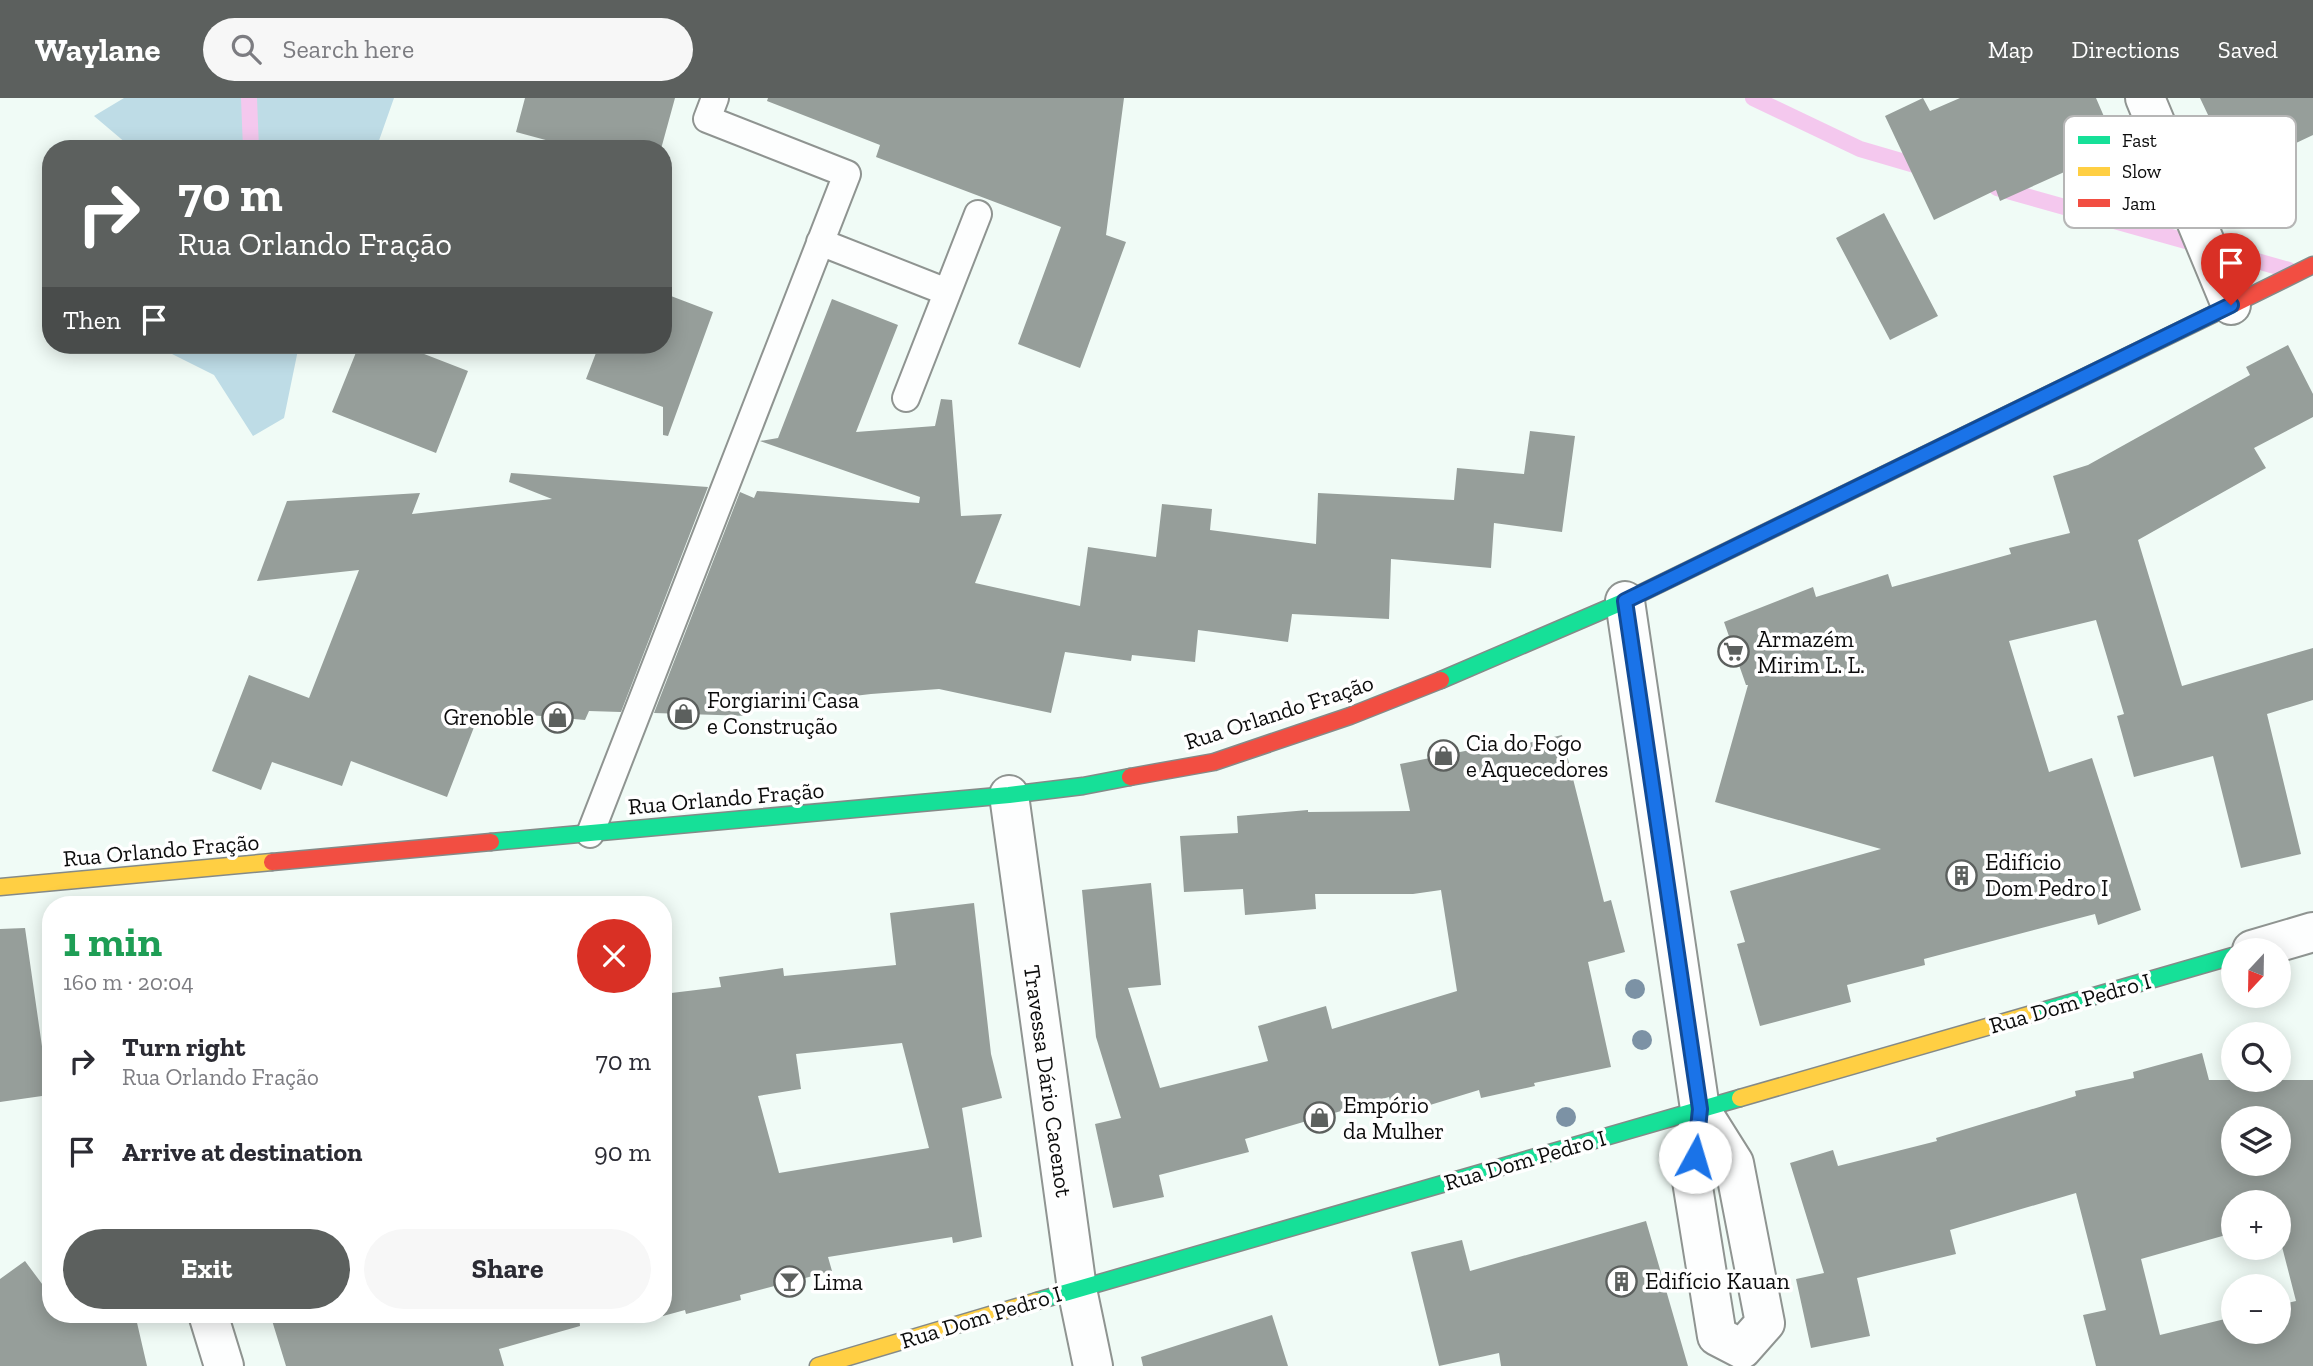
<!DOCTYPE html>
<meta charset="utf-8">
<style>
body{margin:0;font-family:"Zilla Slab",serif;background:#f7f7f7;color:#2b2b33;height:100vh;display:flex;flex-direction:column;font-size:26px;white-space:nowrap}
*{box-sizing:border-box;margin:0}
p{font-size:23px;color:#7c7c81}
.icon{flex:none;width:38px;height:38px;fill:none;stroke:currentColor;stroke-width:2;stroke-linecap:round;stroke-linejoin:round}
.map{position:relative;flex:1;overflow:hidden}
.sheet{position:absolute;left:42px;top:798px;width:630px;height:427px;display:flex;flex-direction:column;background:#fff;border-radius:28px;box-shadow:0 4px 18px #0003}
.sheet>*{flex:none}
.banner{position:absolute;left:42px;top:42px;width:630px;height:214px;border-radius:28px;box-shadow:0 4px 18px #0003;background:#5c605e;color:#fff;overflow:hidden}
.needle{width:46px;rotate:202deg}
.fabs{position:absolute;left:2221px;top:840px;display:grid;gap:14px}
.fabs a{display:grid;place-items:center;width:70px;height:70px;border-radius:50%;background:#fff;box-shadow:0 4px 18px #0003;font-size:35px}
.pin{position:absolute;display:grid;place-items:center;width:60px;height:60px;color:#fff;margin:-72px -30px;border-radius:50% 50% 50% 0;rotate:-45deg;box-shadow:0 0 7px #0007}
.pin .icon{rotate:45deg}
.me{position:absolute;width:77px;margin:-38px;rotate:6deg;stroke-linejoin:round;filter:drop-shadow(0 0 5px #0008)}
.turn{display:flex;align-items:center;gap:24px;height:147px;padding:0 21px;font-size:32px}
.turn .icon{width:91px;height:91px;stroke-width:2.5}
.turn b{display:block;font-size:49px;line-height:60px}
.then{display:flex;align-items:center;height:66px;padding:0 21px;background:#0003;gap:14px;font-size:26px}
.round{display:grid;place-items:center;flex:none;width:74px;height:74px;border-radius:37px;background:#f7f7f7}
.summary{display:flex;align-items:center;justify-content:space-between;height:119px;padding:0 21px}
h1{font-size:42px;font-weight:700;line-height:52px;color:#1e9e55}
.button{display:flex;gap:14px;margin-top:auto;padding:14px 21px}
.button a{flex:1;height:80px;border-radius:42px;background:#5c605e;color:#fff;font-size:28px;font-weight:700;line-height:80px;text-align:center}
.button a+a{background:#f7f7f7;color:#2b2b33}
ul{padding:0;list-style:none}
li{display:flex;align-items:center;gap:21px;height:91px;padding:0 21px}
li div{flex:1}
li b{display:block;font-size:26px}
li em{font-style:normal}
header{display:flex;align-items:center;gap:42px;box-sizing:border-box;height:98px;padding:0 35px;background:#5c605e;color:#fff}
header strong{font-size:33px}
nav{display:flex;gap:38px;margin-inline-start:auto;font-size:24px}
.search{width:490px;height:63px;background:#f7f7f7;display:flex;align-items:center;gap:18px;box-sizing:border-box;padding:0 24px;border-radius:38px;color:#7c7c81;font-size:26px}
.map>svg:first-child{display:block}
.forest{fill:#bedce6}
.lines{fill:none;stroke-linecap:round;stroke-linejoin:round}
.stream{stroke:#f4c8ee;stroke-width:16}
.building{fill:#969e9a;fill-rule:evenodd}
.lane-casing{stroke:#8f9491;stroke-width:30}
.street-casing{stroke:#8f9491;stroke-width:42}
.fast-casing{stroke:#858a88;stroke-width:19}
.slow-casing{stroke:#858a88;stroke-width:19}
.jam-casing{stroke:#858a88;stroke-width:19}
.lane{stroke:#fdfefe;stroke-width:26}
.street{stroke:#fdfefe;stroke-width:38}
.fast{stroke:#16e098;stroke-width:16}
.slow{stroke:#ffcf43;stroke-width:16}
.jam{stroke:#f24e42;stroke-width:16}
.tree{fill:#7c92a5}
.route-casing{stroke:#114b97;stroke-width:18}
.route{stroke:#1a73e8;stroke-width:12}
.labels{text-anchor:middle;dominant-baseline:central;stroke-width:7;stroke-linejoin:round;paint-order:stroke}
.poi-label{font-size:23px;fill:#0c0c0c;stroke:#fff;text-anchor:start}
.street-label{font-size:23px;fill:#0c0c0c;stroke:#fff}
.key{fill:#fff;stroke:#b6b6b6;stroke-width:2}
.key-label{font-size:19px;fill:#0c0c0c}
</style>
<header>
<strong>Waylane</strong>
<div class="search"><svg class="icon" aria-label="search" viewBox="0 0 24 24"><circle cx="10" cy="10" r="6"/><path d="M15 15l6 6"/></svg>Search here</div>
<nav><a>Map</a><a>Directions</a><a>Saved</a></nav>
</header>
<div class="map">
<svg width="2313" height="1268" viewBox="0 0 2313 1268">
<rect width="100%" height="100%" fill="#f0fbf6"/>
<!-- forest -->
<path class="forest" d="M124,0H394L376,51H133L94,18Z
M154,247H299L284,320L253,338L214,277Z"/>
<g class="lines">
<!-- stream -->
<path class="stream" d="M249,0L251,51
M1753,0L1860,51L1925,70
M1997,90L2289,172"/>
</g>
<!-- building -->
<path class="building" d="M525,0H675L661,51H579L516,34Z
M768,0H1124L1106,137L1126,144L1080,270L1018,246L1061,129L876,59L880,47L767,3Z
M1923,0L1930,13L1960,0H2096L2121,58L2074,78L2071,71L2000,103L1996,92L1934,122L1885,18Z
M2200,0H2313V37L2235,74Z
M1884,115L1938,218L1890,242L1836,140Z
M663,195L713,214L668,338L663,337V309L586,281L599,247H663Z
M832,201L898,227L856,334L935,328L941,301L952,302L961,418L1002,416L975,485L1080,508L1088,449L1156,459L1162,406L1212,411L1210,432L1316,446L1318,395L1454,402L1457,370L1524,376L1530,333L1575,338L1562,434L1494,425L1491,470L1391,461L1389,521L1292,516L1288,544L1198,532L1195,564L1132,557L1131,563L1065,554L1051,615L939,591L871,596L752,610L749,618L654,615L740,394L754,400L757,393L919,405L920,399L760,343L778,340Z
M359,247H401L468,273L436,355L332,314Z
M2288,247L2313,296V319L2254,350L2266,370L2138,442L2182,588L2313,550V602L2267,616L2301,756L2241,770L2213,658L2134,679L2117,618L2124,616L2096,522L2009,543L2049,674L2092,660L2141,812L2098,827L2095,816L1924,861L1925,867L1847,887L1851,904L1760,928L1737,846L1745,844L1730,793L1881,751L1715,704L1748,587H1746L1724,524L1813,489L1816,499L1888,476L1892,489L2011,456L2009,450L2070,435L2053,378L2088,367L2250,277L2246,269Z
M511,375L708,389L621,614L589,613L585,622L485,613L480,626L476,624L447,699L351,663L342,688L272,664L261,692L212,673L249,577L309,600L359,472L257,483L287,403L420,395L412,416L552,401L509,384Z
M1562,637L1604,804L1611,802L1625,854L1588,864L1611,969L1534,985L1535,988L1481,1000L1479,992L1394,1018L1389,999L1245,1041L1249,1054L1159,1077L1164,1099L1113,1110L1095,1026L1121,1020L1096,939L1082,792L1151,785L1161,887L1128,890L1160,990L1268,963L1258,928L1326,908L1332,931L1457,893L1441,792L1413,796H1315L1316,811L1245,817L1243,791L1184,794L1180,738L1238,735L1237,718L1308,712V714L1410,713L1400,666L1485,649L1486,655Z
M974,805L991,956L1002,1000L962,1010L982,1139L953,1145L952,1139L828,1159L832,1173L740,1197L741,1202L686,1216L685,1212L663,1218V896L721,889L719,879L783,870L784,878L896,867L890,815ZM902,945L929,1050L779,1075L758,998L801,991L796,956Z
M25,830L49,997L0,1004V831Z
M2202,955L2209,982H2313V1268H2096L2083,1217L2106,1212L2076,1095L1950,1132L1956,1156L1857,1180L1870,1238L1811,1250L1796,1181L1824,1175L1790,1065L1833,1052L1838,1068L1937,1043L1936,1040L2076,998L2075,993L2134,980L2133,974ZM2233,1020H2278V1066H2233ZM2233,1104H2278V1133L2296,1203L2278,1207V1234H2233V1219L2160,1237L2141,1161L2233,1135Z
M1646,1123L1688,1268H1501L1499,1255L1439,1268L1411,1154L1462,1142L1470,1173Z
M25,1163L51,1198V1216H135L147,1268H0V1181Z
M270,1216H579L580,1228L499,1251L504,1268H286Z
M1272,1217L1288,1268H1143L1141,1259Z"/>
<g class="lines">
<defs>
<path id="lane" d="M820,144L947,194
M906,300L978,116
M590,736L847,76L707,21L715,0"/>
<path id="street" d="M2145,0L2231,207
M1625,503L1700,1011L1692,1083L1717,1238L1742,1251L1765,1225L1734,1065L1700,1011
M1009,697L1077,1191L1093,1268
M2252,852L2313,834
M208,1216L224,1268"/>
<path id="fast" d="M1441,582L1625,503L2234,206
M491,744L1009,697L1083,688L1130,679
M2032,916L2233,858
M1037,1203L1740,1000"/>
<path id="slow" d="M0,789L272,764
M1740,1000L2032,916
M818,1268L1037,1203"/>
<path id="jam" d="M2234,206L2313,167
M1130,679L1214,664L1350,618L1441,582
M272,764L491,744"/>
</defs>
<!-- lane casing -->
<use href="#lane" class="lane-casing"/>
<!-- street casing -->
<use href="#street" class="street-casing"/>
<!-- fast casing -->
<use href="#fast" class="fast-casing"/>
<!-- slow casing -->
<use href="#slow" class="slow-casing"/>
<!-- jam casing -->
<use href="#jam" class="jam-casing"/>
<!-- lane -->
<use href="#lane" class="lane"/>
<!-- street -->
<use href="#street" class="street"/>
<!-- fast -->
<use href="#fast" class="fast"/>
<!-- slow -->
<use href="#slow" class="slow"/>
<!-- jam -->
<use href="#jam" class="jam"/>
</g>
<!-- trees -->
<g class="tree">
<circle cx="1635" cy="891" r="10"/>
<circle cx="1642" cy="942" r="10"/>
<circle cx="1566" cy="1019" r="10"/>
</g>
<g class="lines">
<defs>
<path id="route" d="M1695,1059L1700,1011L1625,503L2231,207"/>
</defs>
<!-- route casing -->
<use href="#route" class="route-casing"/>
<!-- route -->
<use href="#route" class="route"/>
</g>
<!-- icons -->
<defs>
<symbol id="supermarket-ring" viewBox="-11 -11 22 22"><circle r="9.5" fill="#fff" stroke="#5c605e" stroke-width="1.5"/><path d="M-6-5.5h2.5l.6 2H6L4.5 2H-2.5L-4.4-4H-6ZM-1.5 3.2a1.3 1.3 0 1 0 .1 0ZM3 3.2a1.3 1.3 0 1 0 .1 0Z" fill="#5c605e"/></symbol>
<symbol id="shop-ring" viewBox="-11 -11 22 22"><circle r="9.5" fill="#fff" stroke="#5c605e" stroke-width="1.5"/><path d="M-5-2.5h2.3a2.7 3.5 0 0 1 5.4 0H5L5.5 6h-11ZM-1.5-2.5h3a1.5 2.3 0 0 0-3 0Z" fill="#5c605e"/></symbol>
<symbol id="building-ring" viewBox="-11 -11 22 22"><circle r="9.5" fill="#fff" stroke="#5c605e" stroke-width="1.5"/><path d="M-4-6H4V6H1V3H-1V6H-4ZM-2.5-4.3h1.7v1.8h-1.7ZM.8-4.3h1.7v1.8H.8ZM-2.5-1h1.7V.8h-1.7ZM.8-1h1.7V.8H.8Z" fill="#5c605e"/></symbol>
<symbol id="bar-ring" viewBox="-11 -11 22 22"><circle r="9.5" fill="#fff" stroke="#5c605e" stroke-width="1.5"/><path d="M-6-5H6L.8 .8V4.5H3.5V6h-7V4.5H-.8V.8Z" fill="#5c605e"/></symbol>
</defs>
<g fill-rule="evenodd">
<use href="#supermarket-ring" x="1716" y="536" width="35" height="35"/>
<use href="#shop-ring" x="666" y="598" width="35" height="35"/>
<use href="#shop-ring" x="540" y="602" width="35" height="35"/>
<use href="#shop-ring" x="1426" y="640" width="35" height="35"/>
<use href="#building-ring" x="1944" y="760" width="35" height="35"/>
<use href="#shop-ring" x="1302" y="1002" width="35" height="35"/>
<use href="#building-ring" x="1604" y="1166" width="35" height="35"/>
<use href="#bar-ring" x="772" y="1166" width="35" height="35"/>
</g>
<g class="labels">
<!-- poi labels -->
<g class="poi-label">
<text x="1757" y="541">Armazém<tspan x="1757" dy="26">Mirim L. L.</tspan></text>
<text x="707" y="602">Forgiarini Casa<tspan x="707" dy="26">e Construção</tspan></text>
<text x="534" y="619" text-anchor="end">Grenoble</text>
<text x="1466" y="645">Cia do Fogo<tspan x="1466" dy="26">e Aquecedores</tspan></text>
<text x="1985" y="764">Edifício<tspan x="1985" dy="26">Dom Pedro I</tspan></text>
<text x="1343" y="1007">Empório<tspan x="1343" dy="26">da Mulher</tspan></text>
<text x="1645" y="1183">Edifício Kauan</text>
<text x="813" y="1184">Lima</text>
</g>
<!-- street labels -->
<g class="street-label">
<text transform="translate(1279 614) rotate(-18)">Rua Orlando Fração</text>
<text transform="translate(726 700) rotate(-5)">Rua Orlando Fração</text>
<text transform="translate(161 752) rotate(-5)">Rua Orlando Fração</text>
<text transform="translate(2070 905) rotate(-16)">Rua Dom Pedro I</text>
<text transform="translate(1048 983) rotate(82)">Travessa Dário Cacenot</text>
<text transform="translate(1525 1062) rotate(-16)">Rua Dom Pedro I</text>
<text transform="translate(981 1219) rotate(-17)">Rua Dom Pedro I</text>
</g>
</g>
<!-- legend -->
<rect x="2064" y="18" width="232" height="112" rx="10" class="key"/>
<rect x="2078" y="38" width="32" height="8" fill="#16e098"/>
<rect x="2078" y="69" width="32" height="9" fill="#ffcf43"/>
<rect x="2078" y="101" width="32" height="8" fill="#f24e42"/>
<g class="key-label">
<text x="2122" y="49">Fast</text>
<text x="2122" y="80">Slow</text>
<text x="2122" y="112">Jam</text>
</g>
</svg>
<div class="fabs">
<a><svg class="needle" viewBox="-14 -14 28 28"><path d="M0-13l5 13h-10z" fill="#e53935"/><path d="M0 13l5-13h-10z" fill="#7c7c81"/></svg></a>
<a><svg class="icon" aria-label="search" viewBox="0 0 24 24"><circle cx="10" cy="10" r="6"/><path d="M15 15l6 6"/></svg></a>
<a><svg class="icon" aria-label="layers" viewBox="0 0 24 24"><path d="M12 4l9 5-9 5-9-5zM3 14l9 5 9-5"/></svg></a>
<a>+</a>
<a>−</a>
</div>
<div class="pin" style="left:2231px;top:207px;background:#d93025"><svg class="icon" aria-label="arrive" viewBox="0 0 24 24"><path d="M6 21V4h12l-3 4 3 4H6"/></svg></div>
<svg class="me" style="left:1695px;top:1059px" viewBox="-20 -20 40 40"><circle r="19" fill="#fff"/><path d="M0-13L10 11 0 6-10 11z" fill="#1a73e8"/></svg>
<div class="banner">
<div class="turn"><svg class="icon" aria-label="right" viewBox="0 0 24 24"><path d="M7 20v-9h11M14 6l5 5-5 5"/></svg><div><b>70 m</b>Rua Orlando Fração</div></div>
<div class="then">Then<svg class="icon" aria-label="arrive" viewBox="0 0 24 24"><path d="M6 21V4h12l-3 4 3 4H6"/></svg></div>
</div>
<section class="sheet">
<div class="summary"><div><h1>1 min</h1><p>160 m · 20:04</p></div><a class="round" style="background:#d93025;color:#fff"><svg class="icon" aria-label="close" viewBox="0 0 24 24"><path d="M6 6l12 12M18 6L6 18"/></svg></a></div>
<ul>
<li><svg class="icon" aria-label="right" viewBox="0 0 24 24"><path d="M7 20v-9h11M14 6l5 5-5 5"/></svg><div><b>Turn right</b><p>Rua Orlando Fração</p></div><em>70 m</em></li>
<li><svg class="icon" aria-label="arrive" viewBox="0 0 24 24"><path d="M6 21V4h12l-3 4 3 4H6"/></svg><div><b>Arrive at destination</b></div><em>90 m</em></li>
</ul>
<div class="button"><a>Exit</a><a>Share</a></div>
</section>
</div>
